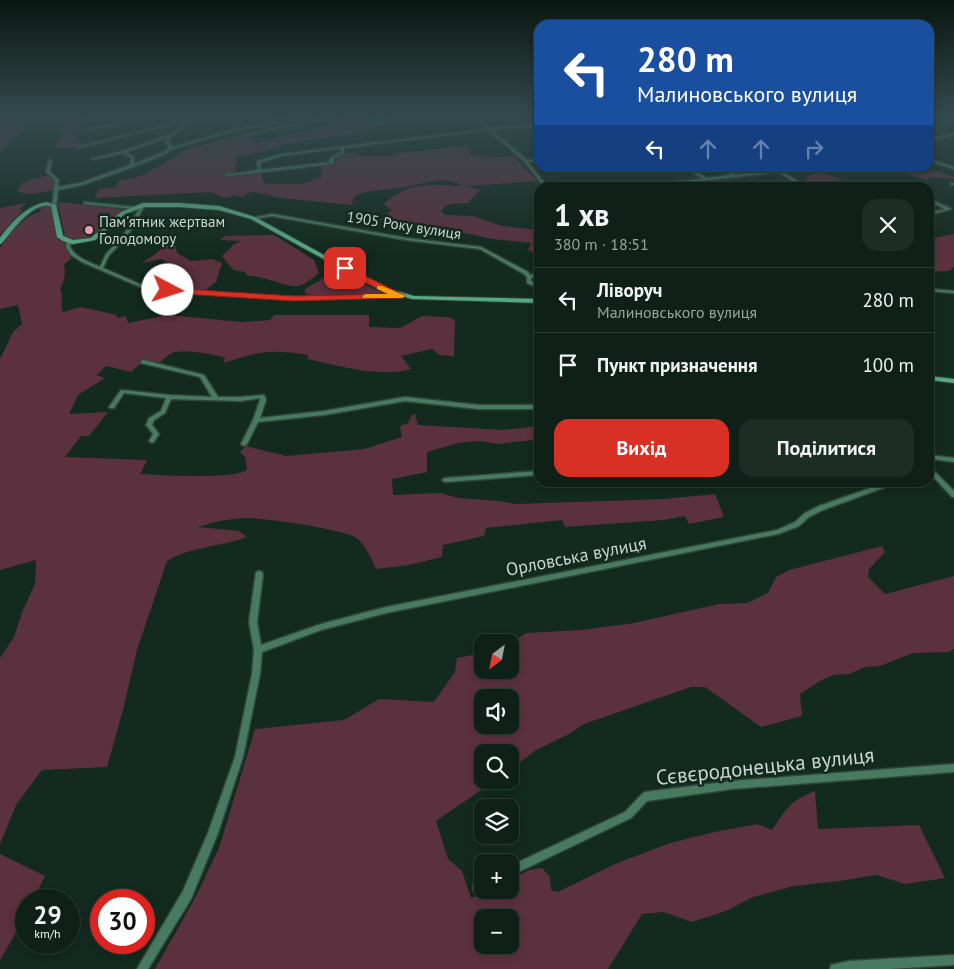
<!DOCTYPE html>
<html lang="uk">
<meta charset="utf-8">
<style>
body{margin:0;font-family:"PT Sans",sans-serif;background:#1c2d24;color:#f1f3f6;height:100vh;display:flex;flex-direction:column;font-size:19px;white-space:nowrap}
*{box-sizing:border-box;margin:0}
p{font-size:16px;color:#9ba3a1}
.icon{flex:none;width:28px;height:28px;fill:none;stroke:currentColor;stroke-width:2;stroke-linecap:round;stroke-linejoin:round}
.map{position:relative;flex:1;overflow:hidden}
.panel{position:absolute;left:534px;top:182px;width:400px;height:305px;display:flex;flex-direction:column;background:#0e2017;border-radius:15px;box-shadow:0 2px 8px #0003,0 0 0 1px #2e3e36}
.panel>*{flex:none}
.hud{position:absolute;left:534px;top:20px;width:400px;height:152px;border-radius:15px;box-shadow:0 2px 8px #0003,0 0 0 1px #2e3e36;background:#1a4fa0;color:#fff;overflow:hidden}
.needle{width:32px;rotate:212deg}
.buttons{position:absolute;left:474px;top:634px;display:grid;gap:10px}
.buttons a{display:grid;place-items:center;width:45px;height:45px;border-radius:10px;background:#0e2017;box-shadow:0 2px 8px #0003,0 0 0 1px #2e3e36;font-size:25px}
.speed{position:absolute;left:15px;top:889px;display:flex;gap:10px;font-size:25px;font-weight:700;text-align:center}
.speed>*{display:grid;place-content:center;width:65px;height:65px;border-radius:50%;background:#0e2017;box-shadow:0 2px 8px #0003,0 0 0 1px #2e3e36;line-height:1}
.speed small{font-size:12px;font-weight:400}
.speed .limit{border:8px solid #d22;background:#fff;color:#111}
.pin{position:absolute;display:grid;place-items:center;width:42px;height:42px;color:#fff;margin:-21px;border-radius:10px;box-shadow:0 2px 8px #0006}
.me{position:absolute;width:55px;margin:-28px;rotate:95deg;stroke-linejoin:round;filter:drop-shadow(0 0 4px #0008)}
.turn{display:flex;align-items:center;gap:18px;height:105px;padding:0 20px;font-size:22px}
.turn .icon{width:65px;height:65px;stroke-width:2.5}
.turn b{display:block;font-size:35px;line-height:42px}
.lanes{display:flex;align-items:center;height:48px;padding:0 20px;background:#0003;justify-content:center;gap:25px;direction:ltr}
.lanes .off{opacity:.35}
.round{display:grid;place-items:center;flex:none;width:52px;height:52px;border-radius:15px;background:#1c2d24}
.overview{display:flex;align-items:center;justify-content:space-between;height:85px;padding:0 20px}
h1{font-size:30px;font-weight:700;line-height:38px}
.action{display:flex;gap:10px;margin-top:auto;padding:10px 20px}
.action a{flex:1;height:58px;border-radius:15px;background:#d93025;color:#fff;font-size:20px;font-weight:700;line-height:58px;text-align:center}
.action a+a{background:#1c2d24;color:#f1f3f6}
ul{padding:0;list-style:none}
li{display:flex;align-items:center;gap:15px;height:65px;padding:0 20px;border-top:1px solid #2e3e36}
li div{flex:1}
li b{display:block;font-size:19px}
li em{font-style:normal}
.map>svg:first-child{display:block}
.green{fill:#5b303f;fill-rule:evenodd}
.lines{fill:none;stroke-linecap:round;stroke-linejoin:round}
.street-casing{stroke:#30463b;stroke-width:3}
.secondary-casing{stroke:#30463b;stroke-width:2}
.street{fill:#487961;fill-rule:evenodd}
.secondary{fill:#57a983;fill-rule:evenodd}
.route{fill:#d93025;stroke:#8d1f18}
.slow{fill:#f59e0b}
.poi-dot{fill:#f09ab6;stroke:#132a1f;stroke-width:2}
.labels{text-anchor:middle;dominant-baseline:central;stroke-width:5;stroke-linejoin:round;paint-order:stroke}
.far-poi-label{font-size:15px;fill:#c9d7cf;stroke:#132a1f;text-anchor:start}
.far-street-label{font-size:15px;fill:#c9d7cf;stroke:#132a1f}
.street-label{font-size:18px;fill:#c9d7cf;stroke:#132a1f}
.near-street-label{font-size:21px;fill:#c9d7cf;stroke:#132a1f}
</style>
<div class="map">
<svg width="954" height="969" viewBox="0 0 954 969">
<rect width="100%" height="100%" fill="#132a1f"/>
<!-- green -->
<path class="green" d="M0,118H34L0,153Z
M63,118L93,120L85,122L77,137L78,141L83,143V145L69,148H55L62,135Z
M387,119L396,123L370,128L355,134L286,144L270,150L234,157L237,161L235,173L224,175V176L262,173L263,182L267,184H302L321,177L322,171L319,166L332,165L344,154L356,153L360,156H393L398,153L466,146L470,150V154L488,157L514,156L537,181L466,186L480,190L468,203C459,204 446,202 441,211L445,215L473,216L502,226L539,230V255L528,250L531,243L493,239L437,227L423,228L380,220L392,210L384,204C408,181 431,185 462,186C445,174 424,184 405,187C386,190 372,189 354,196L352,205L281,198L254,192L247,193L243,197L235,195L226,198L209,192L95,198L99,189L117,187L118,181L144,175L187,149L243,134L256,143C298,132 343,118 387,119Z
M900,168H923L916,170L922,173L935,171L954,177V179L930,177L926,180L902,172L909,171Z
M820,172L839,179L850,187H824L806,181L807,176Z
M50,175L56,180L53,190L32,194L18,192C19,179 39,178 50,175Z
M60,202L127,210C110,218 87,254 65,236L58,205Z
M26,203L20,209L22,211L0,235V208Z
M41,205L51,206L57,238L66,244L71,259L64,264C66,274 65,280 60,289C64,297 59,304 63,312L81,307L117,315V318L126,316L128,323L168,315L242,322L270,320L274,315H369V327L400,328L422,316L448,317L455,320L454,357L445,355L441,356L432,349L401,356L411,369C380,378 339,366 308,359V355C272,349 259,351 224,363L225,358C216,354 181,349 172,353C168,355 163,360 159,363L144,360L131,372L106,366L96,375L105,378L78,395L69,414L108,412L89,436H81L65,457L147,460L140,474C158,475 238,480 247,469L245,457L240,452L246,446L286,456L364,449L402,437L400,426L408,423L412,415L415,414L418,425L503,430L539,426V442H535L534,440L497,444L480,441L458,443L427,452V472L392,479L393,495L441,493L458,498L499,501L516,504L664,499L715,494L724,517L689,524L685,516L664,520L565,527L562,520L486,528L484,536L443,545L442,557L409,565L376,569C371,558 366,545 355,537C342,529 270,519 252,518C234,518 216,521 198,527L239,531L247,537C221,547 192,546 167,561L137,650L123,710L107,767L42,770L16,805L0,844V658L14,637L23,610L35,584L36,560L0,570V359L13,332L22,324L18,305L0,309V248C7,237 27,213 40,212L42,210L39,209Z
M172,233L178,236L175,243L177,253L191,261L212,259L222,263L216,282L204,291L141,284L177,270L162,259L142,263L158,252Z
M954,234V267L949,271L929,272V239Z
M274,235L314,260L319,273C313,277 307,284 299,286C285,288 264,275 248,276L245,272L233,270L222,256L233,245L241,241L220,240L225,236Z
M339,269L373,289L388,294L315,297L305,293V289Z
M882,546L885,552L869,569L868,577L885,594L954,576V649L948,652L913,653L880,666L865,667L849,674L833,675L820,681L800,694L802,716L761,727L705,687H691L584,724L569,734L536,750L510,770V752H482V780H496L436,821L448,859L462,871L471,898L497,890H510V879L529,870L542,868L550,877L551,890L558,892L615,864L670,843L714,832L757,824L772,830C787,808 790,801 815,791L818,829L919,825L945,878L905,884L876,875L840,881L794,886L753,897L726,911L692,922L663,912L642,914L608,969H155L195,898L219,848L255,729L344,720L379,699L434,702L455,672L457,658L482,653V670H510V644L526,633L582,630L634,623L719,604L747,603L768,593L776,577L789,570ZM482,698H510V725H482ZM492,917L510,918V945H482V918Z
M0,854L45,876L33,900H26V915L0,960Z"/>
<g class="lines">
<defs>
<path id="street" d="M193,118H198L78,148L76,147Z
M280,118H283L277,123L232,132L175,148L163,155L133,167L82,185L58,190L56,208L54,209L52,208L54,190L53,189L54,188L55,180L46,172L49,160L52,161L50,172L59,180L58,187L80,183L130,165L131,158L123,153L93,160L91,159L122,151L169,135L190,121L192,122L171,137L169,141L172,147L231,130L275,121ZM168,138L165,141L169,148L161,153L134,164V157L126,152Z
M332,118H341L289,126L247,136L245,135L289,124Z
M474,118H477L489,128L539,124V126L491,130L527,160L539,158V160L528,162L548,188H545L524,161L488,130L345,148L343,154L333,159L334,163L332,164L227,176L225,175L258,170L257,161L281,154L486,129ZM342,148L341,152L330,158V162L261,170L260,163L281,156Z
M136,119L137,121L86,130L85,129Z
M952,120H954V122L929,129V127Z
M954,133V135L929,141V139Z
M929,159L954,167V169L929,161Z
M686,168H690L707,178L731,175L722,169V168H724L735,175L776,170L774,168H777L780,170L803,168L802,169L782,171L807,188H803L779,172L674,184L661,188H654L674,182L703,179Z
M951,183H954V185H951Z
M929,199L950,208L951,209L929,215V213L945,209L929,201Z
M85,202L134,207L136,208L134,209L84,204V202Z
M142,204L145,205L127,237L109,255L103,268L144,286L185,291L293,297L402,295L404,296L402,297L293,299L185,293L143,288L82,262L71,255L66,247L67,242L69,241L71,242L70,247C76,258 89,262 100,267L106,254L123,236Z
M272,214L406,238L481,247L528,272L530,275L539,273V275L531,278V281L539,285V288L527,283V277L524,274L480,249L406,240L272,216L253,219L251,218Z
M929,289L954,291V293L929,291Z
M143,360L204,375L218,397H241L264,395L266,400L260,418L324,411L405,397L478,405H539V409H478L405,401L324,415L258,422L247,444L244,446L241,444L253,420L260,400V398L241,401L171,399L165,413L154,420L152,425L159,434L154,442L152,443L149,441L153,434L146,425L149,418L161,411L166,398L124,393L114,408H110L109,407L121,390L169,395L212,397L200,377L141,363V361Z
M929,455L954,458V462L932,459L929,461Z
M929,467L931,468L954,491V497H952L929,472Z
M539,471V475L445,482L442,480L445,478Z
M888,482H899L823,510L809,517L799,526L778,534L386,613L321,630L262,652L260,674L243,757L218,833L191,899L148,969H137L183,891L208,833L235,757L252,674L254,650L249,622L256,572L259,571L262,572L263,574L257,622L261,645L321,624L386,607L777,530L795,522L805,513L819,506Z
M954,764V772L732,789L647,801L631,818L510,876V866L625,812L642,794L645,792L732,781Z
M482,880V890H484L478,893L474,892L473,888L474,884Z
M954,955V965L890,969H830L831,965L849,961Z"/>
<path id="secondary" d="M46,202L56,205L63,236L73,240L91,238L121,212L143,203H179L219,206L255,217L382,287L414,296L539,299V303L412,299L378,289L251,219L219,210L179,207H144L125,214L95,240L73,244L63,241L57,237L51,206C33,201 12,231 2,243L0,244V238C12,222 26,206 46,202Z
M929,376L954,379V383L929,380Z"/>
</defs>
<!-- street casing -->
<use href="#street" class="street-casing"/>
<!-- secondary casing -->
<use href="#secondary" class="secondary-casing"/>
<!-- street -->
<use href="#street" class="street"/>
<!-- secondary -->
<use href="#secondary" class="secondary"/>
</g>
<!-- sky -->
<linearGradient id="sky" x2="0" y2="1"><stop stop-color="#0a1711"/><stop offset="0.46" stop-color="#334a4d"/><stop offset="1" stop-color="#334a4d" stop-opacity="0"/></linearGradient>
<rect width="954" height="254" fill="url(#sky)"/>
<!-- route -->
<path class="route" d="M345,266L406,296L402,298L293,301L168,293L164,290L168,288L293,296L388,294L342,270L341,268Z"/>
<!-- slow -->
<path class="slow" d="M377,286H382L406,296L402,298H363V295L366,294H388L377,289Z"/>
<!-- markers -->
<circle class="poi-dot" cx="89" cy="230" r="5"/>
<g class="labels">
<!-- far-poi labels -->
<g class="far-poi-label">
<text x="99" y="221">Пам'ятник жертвам<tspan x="99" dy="17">Голодомору</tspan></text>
</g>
<!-- far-street labels -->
<g class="far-street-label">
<text transform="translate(404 225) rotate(9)">1905 Року вулиця</text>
</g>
<!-- street labels -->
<g class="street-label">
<text transform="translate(576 556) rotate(-11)">Орловська вулиця</text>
</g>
<!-- near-street labels -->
<g class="near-street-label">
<text transform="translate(765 766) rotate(-6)">Сєвєродонецька вулиця</text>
</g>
</g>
</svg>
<div class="buttons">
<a><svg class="needle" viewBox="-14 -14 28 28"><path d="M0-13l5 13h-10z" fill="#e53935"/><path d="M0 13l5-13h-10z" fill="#9ba3a1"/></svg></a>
<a><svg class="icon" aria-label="sound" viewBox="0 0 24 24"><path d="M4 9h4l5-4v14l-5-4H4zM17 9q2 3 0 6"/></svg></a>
<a><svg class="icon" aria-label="search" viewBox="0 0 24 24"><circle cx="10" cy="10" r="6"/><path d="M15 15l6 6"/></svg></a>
<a><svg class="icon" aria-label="layers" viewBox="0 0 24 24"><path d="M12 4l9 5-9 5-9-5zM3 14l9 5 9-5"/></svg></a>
<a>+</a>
<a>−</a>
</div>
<div class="speed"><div>29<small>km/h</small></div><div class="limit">30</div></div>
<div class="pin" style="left:345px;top:268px;background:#d93025"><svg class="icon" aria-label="arrive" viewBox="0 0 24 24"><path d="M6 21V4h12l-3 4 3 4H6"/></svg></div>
<svg class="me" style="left:168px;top:290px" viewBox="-20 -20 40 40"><circle r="19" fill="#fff"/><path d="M0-13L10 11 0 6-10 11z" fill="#d93025"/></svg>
<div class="hud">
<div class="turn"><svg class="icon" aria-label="left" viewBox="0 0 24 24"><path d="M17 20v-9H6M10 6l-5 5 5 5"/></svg><div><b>280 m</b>Малиновського вулиця</div></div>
<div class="lanes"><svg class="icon" aria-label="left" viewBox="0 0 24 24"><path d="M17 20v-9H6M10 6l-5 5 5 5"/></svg><svg class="icon off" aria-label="ahead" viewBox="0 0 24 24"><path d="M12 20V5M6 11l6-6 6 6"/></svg><svg class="icon off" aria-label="ahead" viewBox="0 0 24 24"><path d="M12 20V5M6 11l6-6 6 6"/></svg><svg class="icon off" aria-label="right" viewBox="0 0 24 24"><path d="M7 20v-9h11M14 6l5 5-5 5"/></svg></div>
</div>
<section class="panel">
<div class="overview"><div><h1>1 хв</h1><p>380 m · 18:51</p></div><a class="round"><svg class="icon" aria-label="close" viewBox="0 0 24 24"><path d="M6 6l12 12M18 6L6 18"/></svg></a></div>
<ul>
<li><svg class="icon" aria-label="left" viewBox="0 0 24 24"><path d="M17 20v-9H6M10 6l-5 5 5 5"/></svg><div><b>Ліворуч</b><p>Малиновського вулиця</p></div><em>280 m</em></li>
<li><svg class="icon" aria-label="arrive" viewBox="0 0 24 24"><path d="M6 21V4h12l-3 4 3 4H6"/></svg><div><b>Пункт призначення</b></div><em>100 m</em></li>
</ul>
<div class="action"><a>Вихід</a><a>Поділитися</a></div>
</section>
</div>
